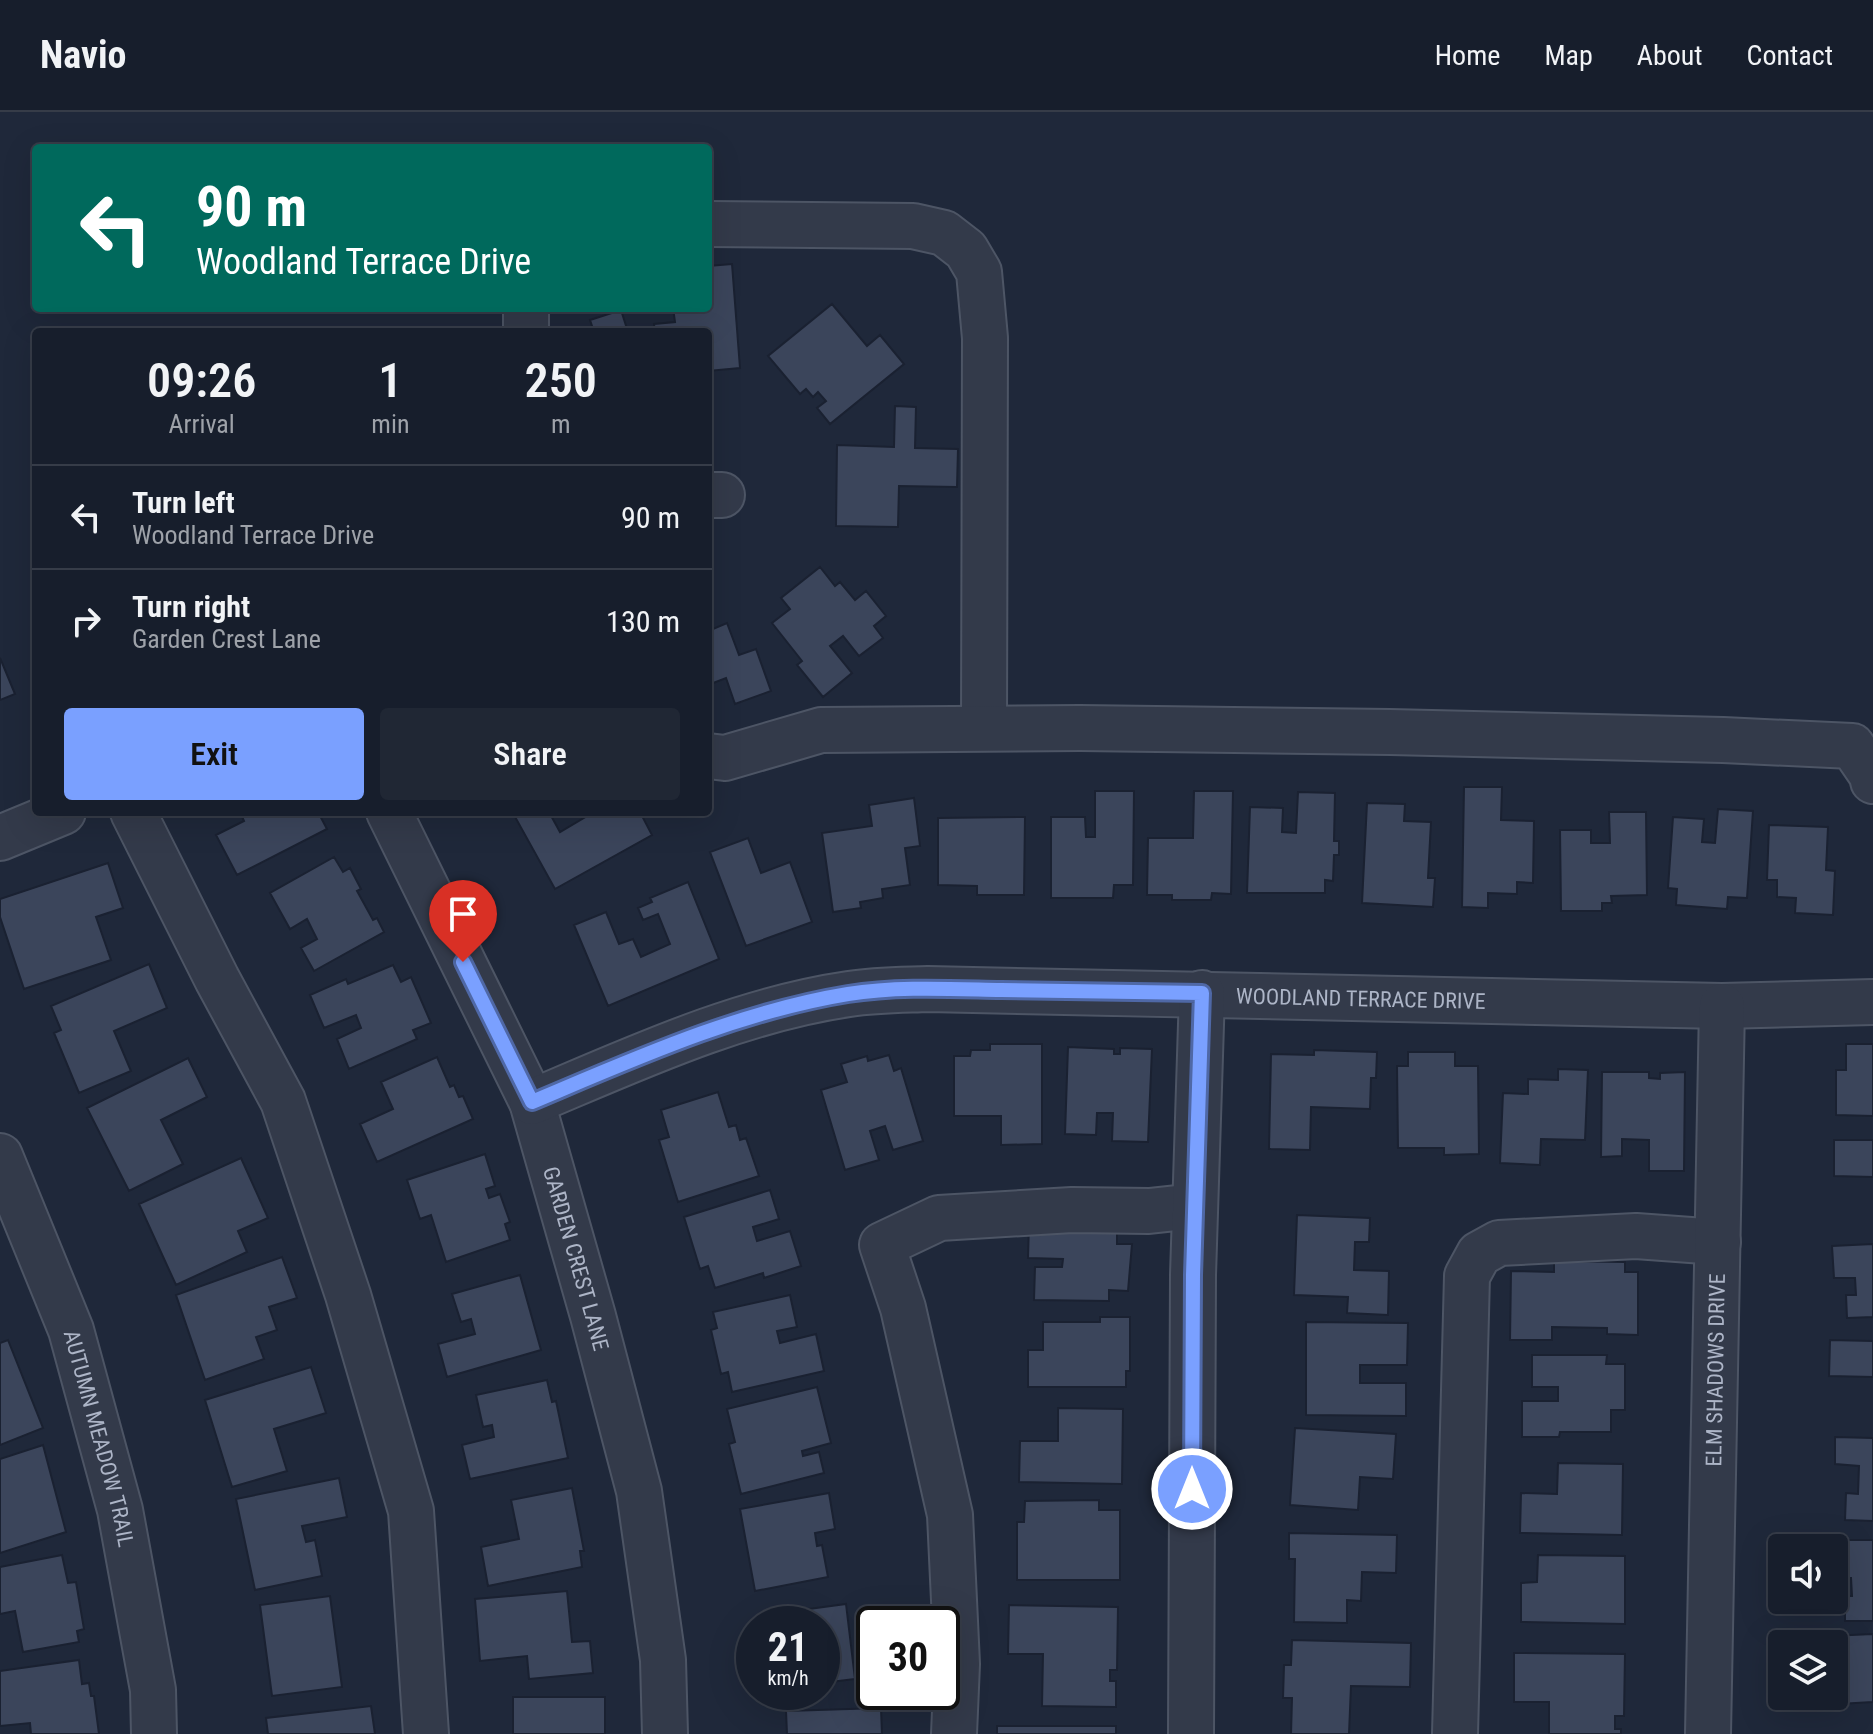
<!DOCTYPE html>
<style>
body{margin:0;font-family:"Roboto Condensed",sans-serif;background:#202734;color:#f1f3f6;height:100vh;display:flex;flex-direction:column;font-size:30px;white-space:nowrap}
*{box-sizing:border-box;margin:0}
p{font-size:26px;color:#9ea2a9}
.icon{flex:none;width:44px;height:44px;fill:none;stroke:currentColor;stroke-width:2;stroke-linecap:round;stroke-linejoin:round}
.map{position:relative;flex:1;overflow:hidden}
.side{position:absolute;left:32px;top:216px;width:680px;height:488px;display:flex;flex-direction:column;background:#171e2c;border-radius:8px;box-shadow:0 8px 32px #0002,0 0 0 2px #363c48}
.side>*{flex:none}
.guide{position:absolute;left:32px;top:32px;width:680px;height:168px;border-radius:8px;box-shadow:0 8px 32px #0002,0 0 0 2px #363c48;background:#00695c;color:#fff;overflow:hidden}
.fabs{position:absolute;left:1768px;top:1422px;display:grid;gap:16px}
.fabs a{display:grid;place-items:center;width:80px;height:80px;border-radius:8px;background:#171e2c;box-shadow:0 8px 32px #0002,0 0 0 2px #363c48;font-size:40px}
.speed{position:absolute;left:736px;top:1494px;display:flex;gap:16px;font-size:40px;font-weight:700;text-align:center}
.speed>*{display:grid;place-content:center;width:104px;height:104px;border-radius:50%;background:#171e2c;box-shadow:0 8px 32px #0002,0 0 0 2px #363c48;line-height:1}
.speed small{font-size:20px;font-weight:400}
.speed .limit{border:4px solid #111;border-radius:12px;background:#fff;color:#111}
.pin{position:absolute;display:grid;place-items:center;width:68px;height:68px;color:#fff;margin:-82px -34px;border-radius:50% 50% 50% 0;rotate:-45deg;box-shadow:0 0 8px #0007}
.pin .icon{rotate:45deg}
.me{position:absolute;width:88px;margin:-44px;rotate:0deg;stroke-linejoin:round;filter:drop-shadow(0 0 6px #0008)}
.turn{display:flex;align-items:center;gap:28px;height:168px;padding:0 32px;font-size:36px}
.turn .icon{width:104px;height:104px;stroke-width:2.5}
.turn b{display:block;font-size:56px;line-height:68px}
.eta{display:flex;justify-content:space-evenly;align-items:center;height:136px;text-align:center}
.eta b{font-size:48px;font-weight:600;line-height:56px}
.primary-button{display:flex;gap:16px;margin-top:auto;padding:16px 32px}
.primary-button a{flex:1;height:92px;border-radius:8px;background:#7aa0ff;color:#111;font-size:32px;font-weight:600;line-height:92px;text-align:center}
.primary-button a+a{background:#202734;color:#f1f3f6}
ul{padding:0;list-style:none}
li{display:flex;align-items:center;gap:24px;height:104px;padding:0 32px;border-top:2px solid #363c48}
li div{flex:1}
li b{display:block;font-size:30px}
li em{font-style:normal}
header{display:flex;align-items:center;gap:48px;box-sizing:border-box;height:112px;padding:0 40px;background:#171e2c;border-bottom:2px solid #363c48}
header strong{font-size:38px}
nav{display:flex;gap:44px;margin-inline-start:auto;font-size:28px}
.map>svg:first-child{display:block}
.building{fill:#3b455b;stroke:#1a2131;stroke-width:2}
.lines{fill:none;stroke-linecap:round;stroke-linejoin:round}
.minor-casing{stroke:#4d5565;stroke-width:48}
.minor{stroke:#333a4a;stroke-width:44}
.route-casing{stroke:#4f68a6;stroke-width:20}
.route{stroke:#7aa0ff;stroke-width:14}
.labels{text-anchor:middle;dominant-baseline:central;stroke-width:8;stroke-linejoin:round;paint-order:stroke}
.street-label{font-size:22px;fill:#adb5c7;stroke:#181f2f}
</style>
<header>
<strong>Navio</strong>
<nav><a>Home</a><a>Map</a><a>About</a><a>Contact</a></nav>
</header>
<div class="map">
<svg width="1873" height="1622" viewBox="0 0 1873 1622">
<rect width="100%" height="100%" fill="#1f283a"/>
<!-- building -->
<path class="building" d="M732,152L740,256L708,259V220H655L654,212L675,210L673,196H708V154Z
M832,192L867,234L880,223L904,252L830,312L817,296L826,289L818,280L813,285L806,277L800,282L768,244Z
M621,198L628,220H594L590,208Z
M895,294L916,295L915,336L958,337L957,375L899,374L898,415L836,414L837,333L894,335Z
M820,455L835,474L840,470L855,488L866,479L886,504L874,514L883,526L859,544L843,524L830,534L852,561L823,585L797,553L802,549L772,511L790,497L781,486Z
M708,509L713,517L727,511L739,543L756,537L771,579L735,592L726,566L708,573Z
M0,546L15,582L0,588Z
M1464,675H1502L1501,708L1534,709L1533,771L1517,770V782L1488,781V796L1462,795Z
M1095,679H1134L1133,773H1114L1113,786H1051V705H1085L1086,725H1095Z
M1194,679H1233L1231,782L1212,781L1211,788H1172V783H1147L1148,726H1193Z
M1298,680L1335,681L1334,729H1339V743H1334L1333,769L1325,768V781H1247L1250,695L1283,696L1282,720L1296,721Z
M914,686L920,734L905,736L910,773L882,777L883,786L860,790L861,796L833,800L822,721L872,714L869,693Z
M1367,691L1405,692L1404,709L1431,710L1428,766H1435L1433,795L1362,791Z
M1718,697L1753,699L1747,786L1728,785L1727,797L1676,793L1677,777L1668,776L1673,705L1704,707L1702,730L1715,731Z
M240,700H318L327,717L237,763L216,723L244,709Z
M520,700H549L560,720L594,700H640L652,723L555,777L514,703Z
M1609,700H1646L1647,783L1611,784L1612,791H1602V799H1561L1560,718H1591V731H1610Z
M1025,705L1024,783H977V774L938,773V706Z
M1769,713L1828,715L1826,758L1835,759L1833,803L1795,801L1796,786L1777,785V768H1767Z
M748,726L761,761L790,750L812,810L746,834L710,740Z
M334,745L343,760L350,756L361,777L357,779L373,808L377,806L384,820L314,859L301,836L317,827L307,807L290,817L270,781Z
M108,751L123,796L96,805L111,848L24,877L0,805V787Z
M688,770L719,847L608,894L574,813L606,800L619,832L633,827L641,845L670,832L658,802L643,808L638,796L652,790L650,786Z
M149,852L167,896L114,919L131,959L79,981L54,921L61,918L51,894Z
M393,853L401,870L411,865L431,911L413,918L417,927L349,957L337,927L361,916L356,903L324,916L310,883L346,867L348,872Z
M990,932H1042V1032L1001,1033V1004H954V944H970L971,938H990Z
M1846,932H1873V1004L1836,1003V958H1846Z
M1068,935L1114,937V942H1120V936L1152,937L1148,1030L1112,1029L1113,1001H1097L1096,1023L1065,1022Z
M1314,938L1377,940L1376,966H1371L1370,997L1311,995L1310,1038L1269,1037L1271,942L1314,943Z
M1408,940H1455V954H1478L1479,1042L1444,1043V1036H1398L1397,954H1408Z
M889,943L894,959L901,956L923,1029L893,1038L885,1014L870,1019L879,1048L845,1058L821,978L847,970L841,952L867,944L868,949Z
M437,945L450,975L454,973L459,985L463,984L473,1007L377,1050L360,1012L393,997L381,970Z
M188,946L207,985L161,1008L183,1052L129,1079L87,996Z
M1558,957L1588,958L1585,1028L1541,1027L1540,1053L1500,1051L1503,981L1528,982V967L1558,968Z
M1602,960H1649V966L1660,967V961L1685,960L1684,1059H1649V1028L1622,1027V1044L1601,1045Z
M718,980L729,1015L736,1013L740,1028L746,1026L759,1064L678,1090L659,1028L669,1025L661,998Z
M1834,1028H1873V1065L1834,1064Z
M485,1042L495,1074L486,1077L489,1086L500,1082L510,1110L505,1112L510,1128L446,1150L431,1103L420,1107L407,1068Z
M241,1046L268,1106L238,1119L247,1140L176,1173L139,1092Z
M770,1078L779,1107L753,1115L757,1129L790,1119L801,1154L764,1166L763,1161L715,1176L708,1154L700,1157L684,1105Z
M1297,1103L1370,1106L1369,1130H1355L1354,1158L1389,1159L1388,1203L1347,1201L1348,1185L1294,1183Z
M1029,1111L1117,1112V1132H1132L1128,1179L1109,1178V1189L1034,1188L1035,1155H1062L1063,1147L1028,1146Z
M1873,1132V1205L1847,1206L1846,1183H1856L1855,1166H1834L1832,1134Z
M282,1145L297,1186L269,1195L277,1218L256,1225L264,1247L205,1268L176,1183Z
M1554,1149L1625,1150V1160H1638V1223L1607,1222V1216L1552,1215V1228H1510L1511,1159L1554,1160Z
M520,1163L541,1238L447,1265L438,1232L475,1222L471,1207L461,1210L452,1182Z
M790,1183L797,1215L777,1219L780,1231L816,1222L824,1259L732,1280L728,1260L721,1262L711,1218L717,1216L713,1200Z
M1100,1205H1130V1259H1126V1275H1028V1238H1043V1210H1100Z
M1306,1210L1408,1211L1407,1253H1360V1271H1406V1304L1306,1303Z
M8,1228L43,1316L0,1333V1231Z
M1830,1228L1873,1229V1265L1829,1264Z
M1532,1243H1607L1606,1252H1625V1298H1611V1320H1560L1559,1325H1522V1289H1558V1275H1532Z
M311,1255L326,1301L274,1317L287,1359L232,1375L205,1288Z
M547,1268L552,1290L556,1289L568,1346L470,1367L462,1333L494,1325L492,1313L483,1315L476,1283Z
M817,1275L831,1331L802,1339L803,1344L819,1340L824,1361L741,1382L729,1332L735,1330L727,1297Z
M1058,1296L1123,1297L1122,1372L1019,1370L1020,1329H1058Z
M1295,1316L1396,1322L1393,1367L1360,1365L1358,1398L1290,1393Z
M1835,1325L1873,1326V1409L1845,1408L1846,1381L1858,1382L1859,1354L1835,1352Z
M43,1333L66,1420L0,1441V1347Z
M1558,1351L1623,1352L1622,1423L1520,1421L1521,1381L1557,1382Z
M339,1366L347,1405L302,1414L306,1430L315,1428L322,1464L255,1478L236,1387Z
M572,1376L584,1439H580L582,1455L488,1474L481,1435L519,1427L511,1388Z
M829,1381L835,1417L815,1421L817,1434L822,1433L828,1465L755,1479L740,1397Z
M1099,1388V1398H1120V1468H1017V1410H1024L1025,1389Z
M1289,1421L1397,1423L1396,1461L1362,1460L1361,1489L1347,1488V1511L1294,1510L1295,1447H1289Z
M1813,1428H1873V1509H1845V1484H1852L1851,1466H1834V1436H1813Z
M62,1443L68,1471L76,1470L84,1517L77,1519L79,1530L23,1540L15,1499L0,1502V1455Z
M1538,1443L1625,1444V1512L1521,1510V1471L1537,1470Z
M567,1479L572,1530L590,1529L593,1561L529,1567L527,1544L480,1549L475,1487Z
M330,1484L342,1575L272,1584L260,1493Z
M846,1492L855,1567L822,1571V1512H765L764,1503Z
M1009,1493L1118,1495L1117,1558H1110V1569H1116V1595L1042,1594L1043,1542H1008Z
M1873,1522V1590L1804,1594L1803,1584H1834V1532H1808V1525Z
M1292,1528L1411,1531L1410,1575L1351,1574L1349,1622H1291L1292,1586H1283L1284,1553H1291Z
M1514,1541L1625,1542L1624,1604H1615V1617H1621V1622H1549V1590H1514Z
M79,1548L82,1572L89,1571L91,1584H94L99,1622H31L30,1611L0,1614V1559Z
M513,1585H605V1622H513Z
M371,1594L375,1622H268L266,1606Z
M881,1596L882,1622H787L786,1599Z
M997,1614H1116V1622H997Z"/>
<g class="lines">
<defs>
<g id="minor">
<path d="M708,112L913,114L944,121L966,138L979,160L985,226L984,616"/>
<path d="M526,220V196"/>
<path d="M708,383H722"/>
<path d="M708,644L725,646L821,618L1080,616L1390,620L1723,628L1852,634L1872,663L1873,669"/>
<path d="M133,700L217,867L283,989L348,1183L411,1399L426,1622"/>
<path id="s1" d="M389,700L532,990L593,1204L639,1379L663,1548L665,1622"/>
<path d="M0,726L63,700"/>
<path id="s2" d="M532,990C634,947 739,898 849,882C875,878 902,878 928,877L1722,894L1873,890"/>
<path id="s3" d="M0,1044L71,1218L120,1398L153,1578L154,1622"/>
<path d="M954,1622L957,1552L950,1403L903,1196L882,1133L939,1106L1072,1098L1149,1099L1195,1094"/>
<path d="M1191,1622L1193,1163L1202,881"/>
<path d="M1455,1622L1467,1164L1479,1142L1499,1131L1636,1124L1718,1130"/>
<path id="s4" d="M1708,1622L1722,894"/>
</g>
</defs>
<!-- minor casing -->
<use href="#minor" class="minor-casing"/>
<!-- minor -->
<use href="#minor" class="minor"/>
</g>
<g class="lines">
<defs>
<path id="route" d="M463,850L532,990C634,947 738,900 848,882C898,874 951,877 1001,878C1068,879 1135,880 1202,881L1193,1163L1192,1377"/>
</defs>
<!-- route casing -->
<use href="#route" class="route-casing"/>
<!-- route -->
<use href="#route" class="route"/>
</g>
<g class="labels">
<!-- street labels -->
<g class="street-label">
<text stroke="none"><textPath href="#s2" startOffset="848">WOODLAND TERRACE DRIVE</textPath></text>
<text stroke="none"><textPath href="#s1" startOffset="486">GARDEN CREST LANE</textPath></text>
<text stroke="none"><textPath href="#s4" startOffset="364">ELM SHADOWS DRIVE</textPath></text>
<text stroke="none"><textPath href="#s3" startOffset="300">AUTUMN MEADOW TRAIL</textPath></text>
</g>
</g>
</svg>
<div class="fabs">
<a><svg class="icon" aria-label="sound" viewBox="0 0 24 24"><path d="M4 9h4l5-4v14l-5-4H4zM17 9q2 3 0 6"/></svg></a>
<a><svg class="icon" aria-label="layers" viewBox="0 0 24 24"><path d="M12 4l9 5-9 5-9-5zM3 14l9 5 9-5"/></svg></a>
</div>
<div class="speed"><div>21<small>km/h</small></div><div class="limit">30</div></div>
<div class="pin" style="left:463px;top:850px;background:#d93025"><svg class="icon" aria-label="arrive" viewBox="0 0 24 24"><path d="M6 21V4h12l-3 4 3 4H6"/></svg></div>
<svg class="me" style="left:1192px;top:1377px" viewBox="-20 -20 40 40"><circle r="17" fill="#7aa0ff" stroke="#fff" stroke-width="3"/><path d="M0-11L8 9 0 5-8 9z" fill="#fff"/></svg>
<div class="guide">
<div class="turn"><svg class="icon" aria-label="left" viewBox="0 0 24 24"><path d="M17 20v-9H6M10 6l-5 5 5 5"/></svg><div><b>90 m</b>Woodland Terrace Drive</div></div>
</div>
<section class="side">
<div class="eta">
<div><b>09:26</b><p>Arrival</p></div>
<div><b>1</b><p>min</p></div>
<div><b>250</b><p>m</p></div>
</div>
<ul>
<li><svg class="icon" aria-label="left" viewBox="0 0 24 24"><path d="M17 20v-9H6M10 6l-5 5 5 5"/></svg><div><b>Turn left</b><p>Woodland Terrace Drive</p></div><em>90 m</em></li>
<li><svg class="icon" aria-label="right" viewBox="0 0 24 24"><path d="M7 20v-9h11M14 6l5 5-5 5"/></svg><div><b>Turn right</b><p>Garden Crest Lane</p></div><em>130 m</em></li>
</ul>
<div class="primary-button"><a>Exit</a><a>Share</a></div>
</section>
</div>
